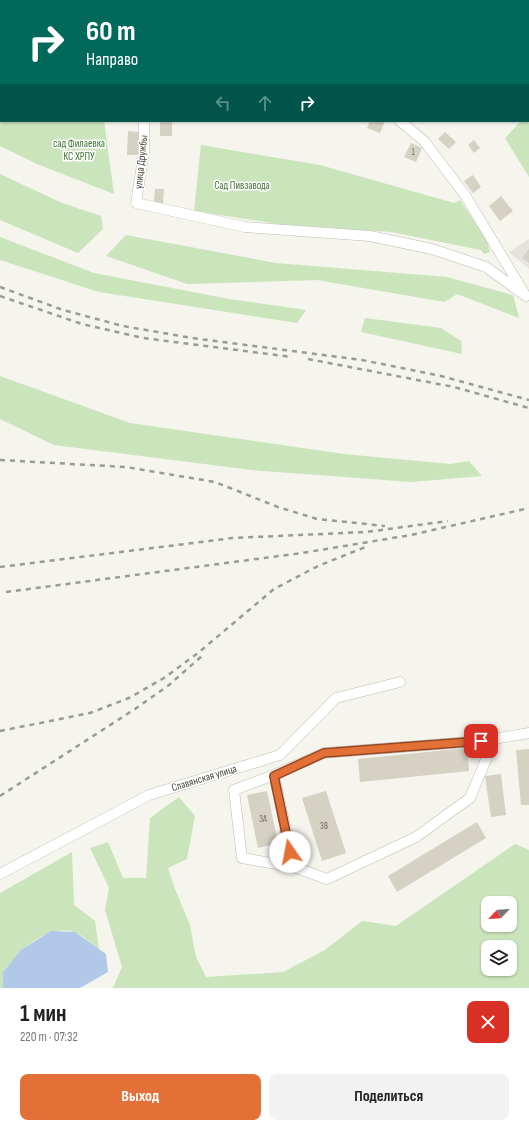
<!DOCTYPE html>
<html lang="ru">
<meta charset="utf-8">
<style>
body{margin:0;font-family:"Sofia Sans Condensed",sans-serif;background:#f2f2f2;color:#202124;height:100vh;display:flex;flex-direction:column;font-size:15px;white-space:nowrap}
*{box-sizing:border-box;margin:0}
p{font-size:13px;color:#757577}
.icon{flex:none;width:22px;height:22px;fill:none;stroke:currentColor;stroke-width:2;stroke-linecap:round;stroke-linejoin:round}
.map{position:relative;height:988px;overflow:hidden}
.drawer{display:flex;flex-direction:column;background:#fff;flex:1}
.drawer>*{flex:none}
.top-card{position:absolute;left:0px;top:0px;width:529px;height:122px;box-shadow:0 1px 3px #0004;background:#00695c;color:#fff;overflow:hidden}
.needle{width:26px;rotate:245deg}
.controls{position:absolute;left:481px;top:896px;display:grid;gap:8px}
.controls a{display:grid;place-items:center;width:36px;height:36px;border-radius:8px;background:#fff;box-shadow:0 1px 3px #0004;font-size:20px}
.pin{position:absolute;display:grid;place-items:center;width:34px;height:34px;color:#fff;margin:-17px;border-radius:8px;box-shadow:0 2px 6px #0006}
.me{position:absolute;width:44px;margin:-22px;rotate:348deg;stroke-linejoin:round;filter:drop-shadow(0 0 3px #0008)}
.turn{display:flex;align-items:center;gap:14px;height:84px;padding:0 20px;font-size:18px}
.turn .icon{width:52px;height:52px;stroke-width:2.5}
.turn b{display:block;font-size:28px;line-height:34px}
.lanes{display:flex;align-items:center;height:38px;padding:0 20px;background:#0003;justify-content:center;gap:20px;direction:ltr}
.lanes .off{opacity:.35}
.round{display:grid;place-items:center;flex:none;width:42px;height:42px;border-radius:8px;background:#f2f2f2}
.headline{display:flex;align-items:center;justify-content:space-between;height:68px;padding:0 20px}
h1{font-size:24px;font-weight:700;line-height:30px}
.action{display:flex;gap:8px;margin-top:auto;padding:8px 20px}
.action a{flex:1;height:46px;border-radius:8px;background:#e27037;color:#fff;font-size:16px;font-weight:700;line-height:46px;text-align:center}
.action a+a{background:#f2f2f2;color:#202124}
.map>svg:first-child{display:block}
.industrial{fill:#e5e3de}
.green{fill:#cae4bb;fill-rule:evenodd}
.water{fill:#b1c8e9}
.building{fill:#d5d1c3}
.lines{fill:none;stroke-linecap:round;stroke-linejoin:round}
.minor-casing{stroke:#bfbdb0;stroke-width:11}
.minor{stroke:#fff;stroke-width:10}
.rail{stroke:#9a9a9a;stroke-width:2.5;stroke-dasharray:5 5;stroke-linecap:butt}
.route-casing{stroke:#934924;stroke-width:10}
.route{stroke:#e27037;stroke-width:7}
.labels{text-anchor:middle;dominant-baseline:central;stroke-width:3;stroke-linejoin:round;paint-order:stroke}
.number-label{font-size:9px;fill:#6c695d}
.park-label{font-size:11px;fill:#407534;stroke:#fff}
.street-label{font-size:11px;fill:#49463b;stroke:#fff}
</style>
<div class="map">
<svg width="529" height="988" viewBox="0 0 529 988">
<rect width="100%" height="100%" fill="#f5f4ed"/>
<!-- industrial -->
<path class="industrial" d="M529,239V269L509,252Z"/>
<!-- green -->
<path class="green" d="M500,0H529V177L505,138L521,121H528V1Z
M0,47L1,121H104L114,194L37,164L0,146Z
M201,145L320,165L454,203L460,200L487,241L490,252L484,254L481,250L391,232L278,224L194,211Z
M0,174L62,203L101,216L103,229L78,253L0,220Z
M126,235L276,263L447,277L513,295L519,318L457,294L445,302L317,280L187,284L106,256Z
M0,237L94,273L229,299L306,310L297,323L99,292L0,260Z
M365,318L441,328L461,341L462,354L361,332Z
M0,376L130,423L344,454L450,464L469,461L482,476L411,482L252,470L54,445L0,419Z
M179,797L195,816L187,859L168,868L175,889L190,925L196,957L206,977L283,972L325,950L362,921L396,926L515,844L529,850V988H113L122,967L105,910L109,888L90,848L108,842L123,878H146L150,818ZM488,903H510V925H488ZM488,947H510V969H488Z
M72,852L74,905L95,921L99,950C93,945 82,934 74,932C44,924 19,952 3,972V988H0V893Z"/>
<!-- water -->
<path class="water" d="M51,931L75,932L106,954L108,972L80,988H3V972L21,950Z"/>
<!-- building -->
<path class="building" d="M160,121H172V136H160Z
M370,121H385L380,133L367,128Z
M128,131L139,132L138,155H127Z
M445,132L456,142L449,149L438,139Z
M474,140L480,148L474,153L468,145Z
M411,143L422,148L416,162L404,157Z
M473,175L481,187L473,193L464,181Z
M155,189H164L163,203L154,202Z
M501,196L513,211L500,221L489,206Z
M529,249V263L522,258Z
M467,748L469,771L360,782L358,759Z
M529,749V805H521L516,750Z
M501,774L506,815L491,817L485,776Z
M267,791L278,843L258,848L247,795Z
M326,791L346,853L322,861L302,798Z
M477,822L486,838L397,892L388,876Z"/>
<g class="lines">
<defs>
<path id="minor" d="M145,0L148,1
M144,121V152L136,203L245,227L370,236L432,249L486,267L526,296
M400,121L424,141L465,195L524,293
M495,738L470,798L416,837L327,879L294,867L274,775L324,753L481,741L529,733
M274,775L234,790L242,858L294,867
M0,874L149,795L280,755L336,698L400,682"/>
</defs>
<!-- minor casing -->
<use href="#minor" class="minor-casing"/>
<!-- minor -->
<use href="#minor" class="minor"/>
<!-- rail -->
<path class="rail" d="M0,287L63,310L123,326L192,338L362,360L441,376L529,400
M0,296L82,324L143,338L292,357
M308,359L454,387L529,408
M0,460L126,467L215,482L278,507L317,519L385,526
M0,567L233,538L366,532L448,521
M6,592L302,553L411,535L529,508
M0,731L90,713L129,698L164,678L198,653L274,589L318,566L368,546
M0,796L135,709L169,685L203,655"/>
</g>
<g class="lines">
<defs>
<path id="route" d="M290,852L274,776L324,753L481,741"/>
</defs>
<!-- route casing -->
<use href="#route" class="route-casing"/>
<!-- route -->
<use href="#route" class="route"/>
</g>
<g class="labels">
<!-- number labels -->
<g class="number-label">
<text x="413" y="152">1</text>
<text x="263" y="819">3А</text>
<text x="324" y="826">3В</text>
</g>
<!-- park labels -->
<g class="park-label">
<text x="79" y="143">сад Филаевка<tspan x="79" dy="13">КС ХРПУ</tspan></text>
<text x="242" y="185">Сад Пивзавода</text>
</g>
<!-- street labels -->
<g class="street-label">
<text transform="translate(141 162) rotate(-84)">улица Дружбы</text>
<text transform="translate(204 778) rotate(-17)">Славянская улица</text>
</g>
</g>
</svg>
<div class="controls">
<a><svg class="needle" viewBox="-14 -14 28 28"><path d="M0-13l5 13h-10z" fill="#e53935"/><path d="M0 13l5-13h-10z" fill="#757577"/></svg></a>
<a><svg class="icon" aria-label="layers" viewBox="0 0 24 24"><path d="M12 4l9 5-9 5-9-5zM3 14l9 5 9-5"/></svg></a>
</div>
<div class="pin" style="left:481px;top:741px;background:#d93025"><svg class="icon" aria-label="arrive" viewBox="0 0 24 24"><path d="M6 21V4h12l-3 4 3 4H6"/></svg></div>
<svg class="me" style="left:290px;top:852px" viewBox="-20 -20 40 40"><circle r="19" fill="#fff"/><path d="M0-13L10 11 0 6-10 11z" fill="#e27037"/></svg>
<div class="top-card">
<div class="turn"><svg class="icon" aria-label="right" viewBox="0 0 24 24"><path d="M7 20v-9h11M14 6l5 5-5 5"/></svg><div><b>60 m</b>Направо</div></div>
<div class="lanes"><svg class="icon off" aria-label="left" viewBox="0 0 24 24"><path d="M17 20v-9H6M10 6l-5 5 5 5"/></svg><svg class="icon off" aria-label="ahead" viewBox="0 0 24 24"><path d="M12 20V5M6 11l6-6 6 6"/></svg><svg class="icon" aria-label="right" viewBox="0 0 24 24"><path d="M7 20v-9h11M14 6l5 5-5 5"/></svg></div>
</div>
</div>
<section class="drawer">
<div class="headline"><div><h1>1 мин</h1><p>220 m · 07:32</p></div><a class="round" style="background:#d93025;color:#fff"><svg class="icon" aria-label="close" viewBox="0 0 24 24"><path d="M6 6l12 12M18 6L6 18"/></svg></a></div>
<div class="action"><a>Выход</a><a>Поделиться</a></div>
</section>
